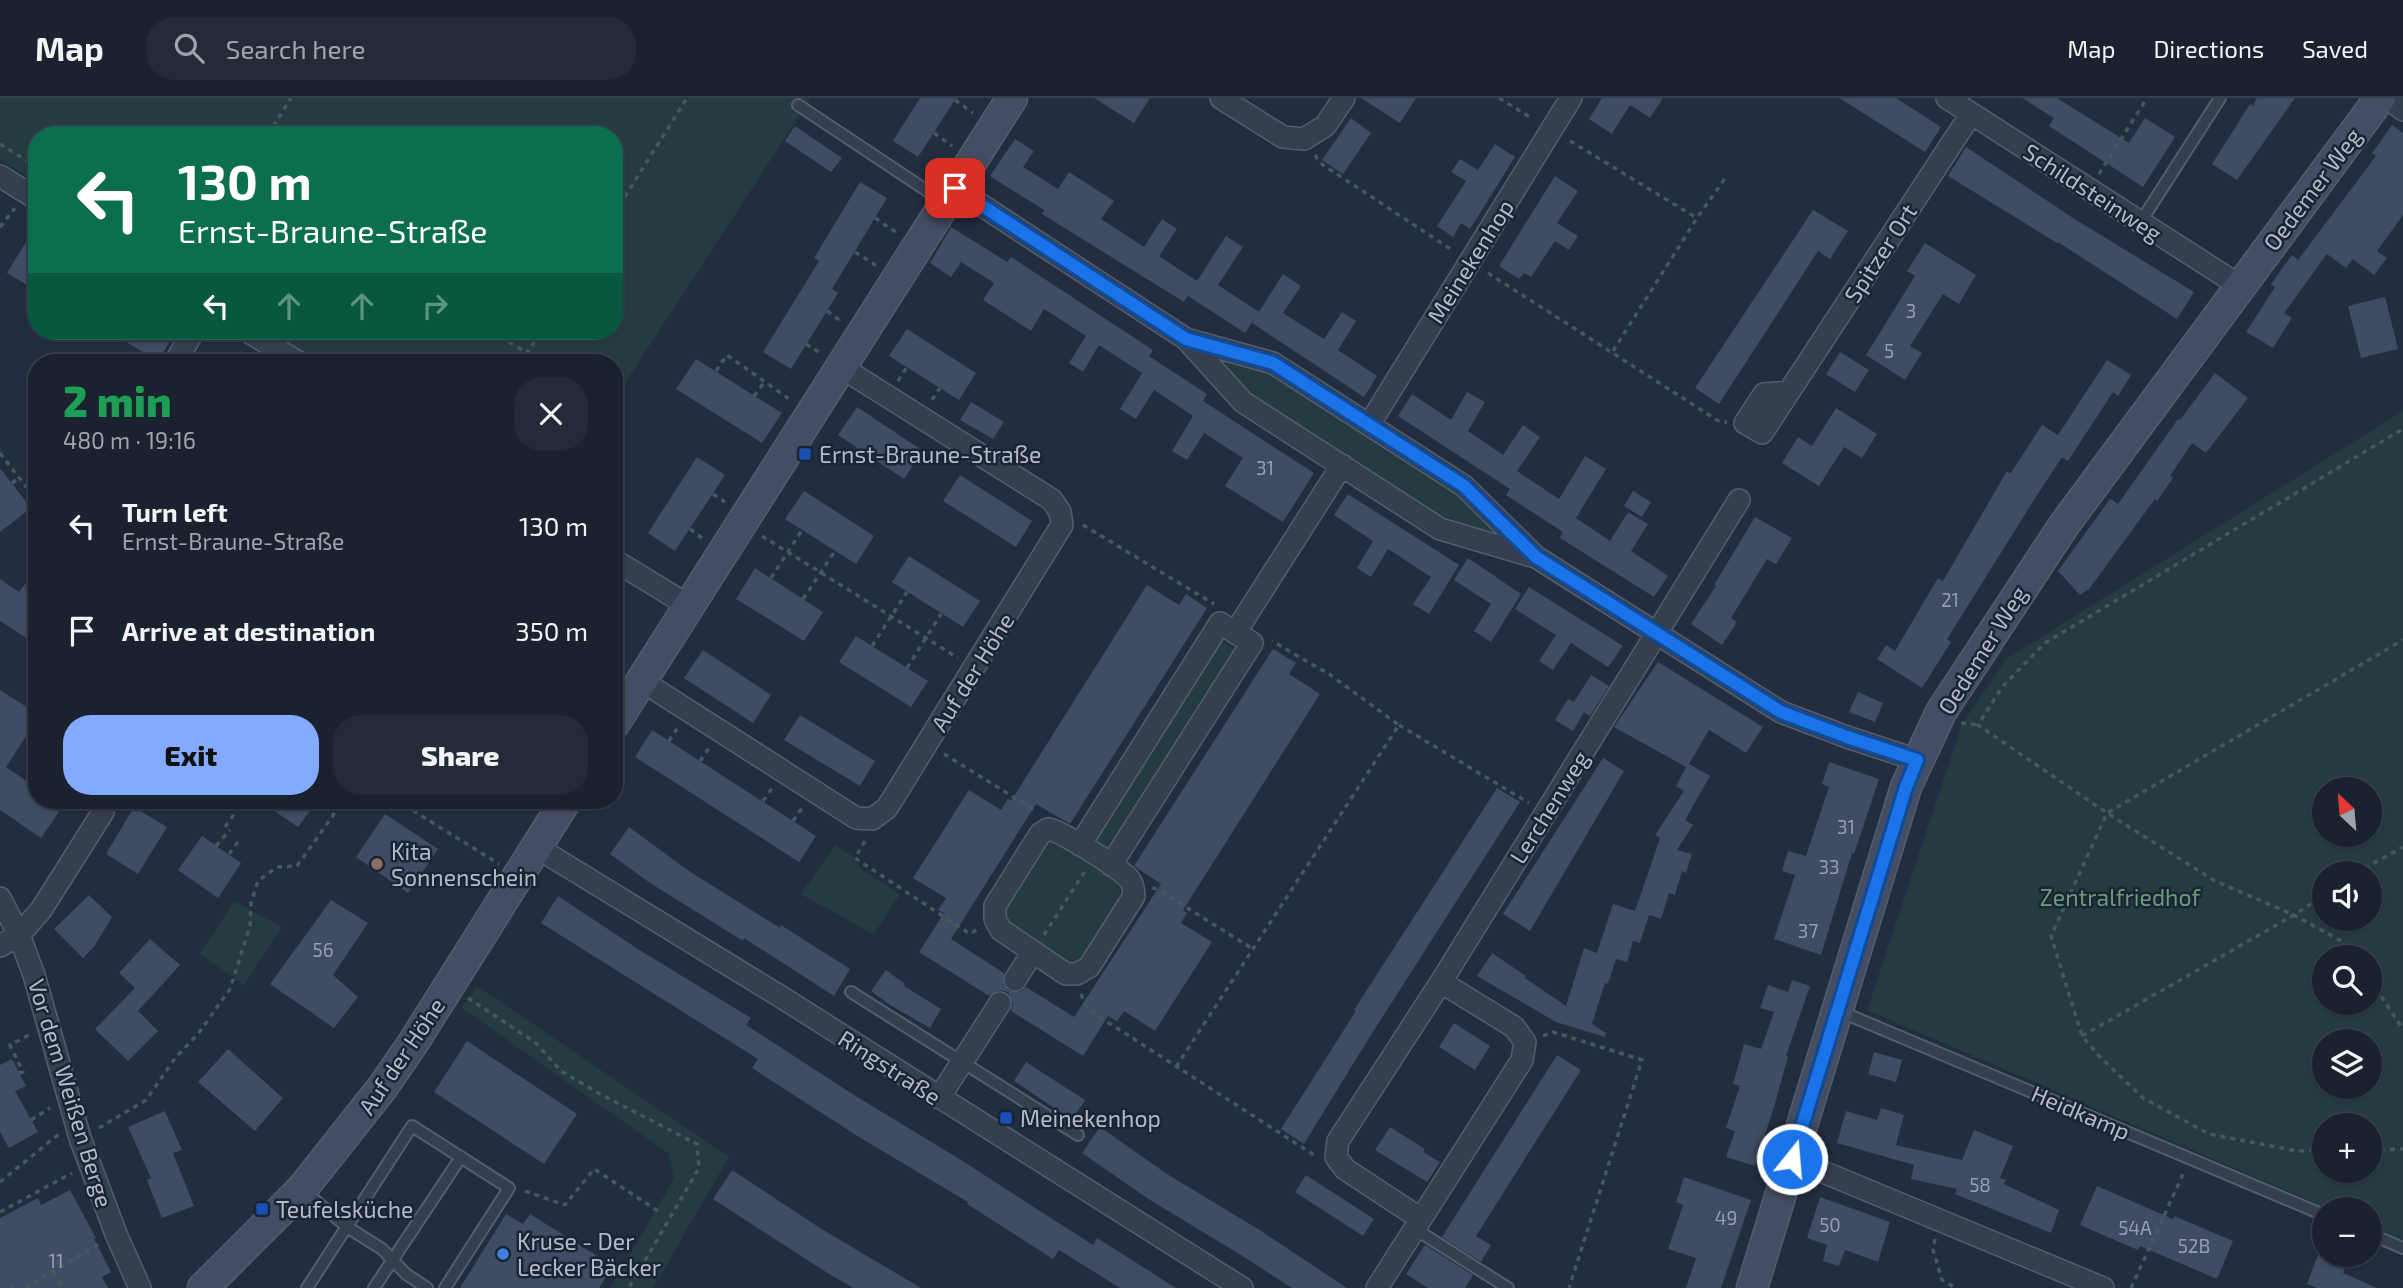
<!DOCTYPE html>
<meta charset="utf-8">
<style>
body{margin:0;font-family:"Exo 2",sans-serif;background:#232a38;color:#f1f3f6;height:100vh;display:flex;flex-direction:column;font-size:26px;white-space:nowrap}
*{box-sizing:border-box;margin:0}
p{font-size:23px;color:#9fa4ab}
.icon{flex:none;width:38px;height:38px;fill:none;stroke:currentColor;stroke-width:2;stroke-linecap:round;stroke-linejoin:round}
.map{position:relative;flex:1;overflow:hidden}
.sheet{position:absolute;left:28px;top:256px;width:595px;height:455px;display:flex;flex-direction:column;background:#1a2230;border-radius:28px;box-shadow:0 2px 5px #0004,0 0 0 2px #383f4c}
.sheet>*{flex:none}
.banner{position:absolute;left:28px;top:28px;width:595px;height:214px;border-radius:28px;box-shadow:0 2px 5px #0004,0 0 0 2px #383f4c;background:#0b6e4f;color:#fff;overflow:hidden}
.needle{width:46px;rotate:334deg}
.tools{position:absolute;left:2312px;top:679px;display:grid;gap:14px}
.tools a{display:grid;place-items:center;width:70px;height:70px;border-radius:50%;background:#1a2230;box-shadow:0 2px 5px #0004,0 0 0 2px #383f4c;font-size:35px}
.pin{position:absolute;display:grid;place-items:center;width:60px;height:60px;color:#fff;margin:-30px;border-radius:14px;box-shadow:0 4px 10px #0006}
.me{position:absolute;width:77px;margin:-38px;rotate:17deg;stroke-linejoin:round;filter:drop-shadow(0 0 5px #0008)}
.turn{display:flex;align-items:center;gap:24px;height:147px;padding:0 35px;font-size:32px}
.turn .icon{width:91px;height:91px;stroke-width:2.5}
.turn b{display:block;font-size:49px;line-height:60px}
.lanes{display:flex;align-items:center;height:66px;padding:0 35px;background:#0003;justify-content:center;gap:35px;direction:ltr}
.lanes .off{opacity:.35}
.round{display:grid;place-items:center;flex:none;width:74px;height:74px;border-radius:28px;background:#232a38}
.summary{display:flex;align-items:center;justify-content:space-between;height:119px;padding:0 35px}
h1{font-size:42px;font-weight:800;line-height:52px;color:#1e9e55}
.primary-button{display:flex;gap:14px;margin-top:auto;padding:14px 35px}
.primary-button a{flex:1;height:80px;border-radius:28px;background:#83aaff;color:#111;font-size:28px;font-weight:800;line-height:80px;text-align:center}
.primary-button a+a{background:#232a38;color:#f1f3f6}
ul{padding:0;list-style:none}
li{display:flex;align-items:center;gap:21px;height:105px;padding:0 35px}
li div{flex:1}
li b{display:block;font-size:26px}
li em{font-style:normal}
header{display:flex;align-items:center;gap:42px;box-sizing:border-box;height:98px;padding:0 35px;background:#1a2230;border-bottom:2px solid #383f4c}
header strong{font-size:33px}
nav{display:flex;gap:38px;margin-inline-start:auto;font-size:24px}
.search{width:490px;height:63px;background:#232a38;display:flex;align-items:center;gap:18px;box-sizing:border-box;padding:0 24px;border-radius:28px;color:#9fa4ab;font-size:26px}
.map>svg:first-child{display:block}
.green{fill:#243c41;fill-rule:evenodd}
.building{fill:#404c63}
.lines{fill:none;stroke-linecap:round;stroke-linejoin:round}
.lane-casing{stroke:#545d6e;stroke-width:14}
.street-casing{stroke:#545d6e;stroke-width:24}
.secondary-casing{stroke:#545d6e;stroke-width:33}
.path{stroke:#42595e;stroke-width:3.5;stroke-dasharray:5 5;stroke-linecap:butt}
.lane{stroke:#363f50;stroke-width:10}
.street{stroke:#363f50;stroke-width:21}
.secondary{stroke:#444d63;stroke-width:30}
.route-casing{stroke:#114b97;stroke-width:18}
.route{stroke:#1a73e8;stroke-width:12}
.transit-dot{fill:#1a4fb4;stroke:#1b2435;stroke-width:2.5}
.education-dot{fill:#8d6e63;stroke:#1b2435;stroke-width:2.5}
.shop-dot{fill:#3f7fe0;stroke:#1b2435;stroke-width:2.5}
.labels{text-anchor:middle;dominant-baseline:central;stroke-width:5;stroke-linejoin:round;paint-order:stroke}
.number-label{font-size:19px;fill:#969eb1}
.street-label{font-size:23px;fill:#b2bacb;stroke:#1b2435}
.poi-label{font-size:23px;fill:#b2bacb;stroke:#1b2435;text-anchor:start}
.park-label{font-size:23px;fill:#679e77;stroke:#1b2435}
</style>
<header>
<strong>Map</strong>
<div class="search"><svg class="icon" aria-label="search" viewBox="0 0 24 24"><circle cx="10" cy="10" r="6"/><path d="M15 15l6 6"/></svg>Search here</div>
<nav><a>Map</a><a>Directions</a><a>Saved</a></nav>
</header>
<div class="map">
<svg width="2403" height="1190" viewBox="0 0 2403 1190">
<rect width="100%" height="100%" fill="#222d40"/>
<!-- green -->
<path class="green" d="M0,0H811L614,302V264H318L269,233H614V37H37V85L0,61Z
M1203,251L1273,273L1459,391L1517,447L1444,426L1248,299Z
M2403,313V1143L2370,1129V1111H2329L1867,912L1962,626L2006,561ZM2370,691V737H2324V691ZM2370,775V821H2324V775ZM2370,859V905H2324V859ZM2370,943V989H2324V943ZM2324,1027H2370V1073H2324Z
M1217,540L1239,554L1109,759L1086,744Z
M1058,743L1112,779L1120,793L1119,809L1091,855L1079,863L1066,864L1011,827L1003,817L1004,804L1046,744Z
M835,747L852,758L861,771L900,796L873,837C850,821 825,811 801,796Z
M234,803L282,829L244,887L200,856Z
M477,888L729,1059L653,1190H610L674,1081L668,1055L462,910Z"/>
<!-- building -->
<path class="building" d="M920,0H956L918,59L893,43Z
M1094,0H1150L1134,25Z
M1361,0H1416L1400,25Z
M1602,0H1663L1650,20L1630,7L1612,36L1589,21Z
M1839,0H1896L1941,29L1925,54Z
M2022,0H2057L2129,45L2145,20L2175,39L2143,89L2049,28L2054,20Z
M2257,0H2295L2237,82L2212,66L2250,6L2253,8Z
M1351,20L1371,35L1343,76L1322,62Z
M2392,27L2403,35V117L2377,153L2387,160L2374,177L2353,161L2346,170L2327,156L2284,215L2292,220L2273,250L2246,234L2275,189L2271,186L2292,157L2298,162L2376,58L2372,55Z
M795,28L842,60L831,74L785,43Z
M1015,41L1034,53L1023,69L1058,91L1069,74L1114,103L1101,121L1144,149L1162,121L1177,131L1159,158L1197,183L1226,138L1243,149L1218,187L1259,214L1245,235L1188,198L1184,204L1042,116L1044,112L990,78Z
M1495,46L1515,59L1470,131L1461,125L1453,139L1437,128L1466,83L1451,74L1460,61L1478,72Z
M1966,49L2073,120L2194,194L2177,221L2058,144L2057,145L1948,78Z
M1555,78L1578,93L1557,125L1578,138L1569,152L1555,143L1531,179L1524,175L1519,181L1499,168Z
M860,84L887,100L832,191L838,195L791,271L763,254L819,163L814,160Z
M1813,112L1848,133L1830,161L1818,153L1719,306L1695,290Z
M951,129L1007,164L1011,159L1153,252L1149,258L1207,296L1203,303L1314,375L1283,424L1225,388L1243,360L1204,335L1187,362L1172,353L1193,318L1154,292L1136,321L1120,311L1142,275L1099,247L1083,274L1069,265L1086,238L1044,211L1031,233L983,202L994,185L961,164L951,179L930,165Z
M26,144L37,151V193L7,175Z
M1925,145L1976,177L1959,206L1943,196L1910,248L1922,255L1905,282L1866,257L1915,178L1907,173Z
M1283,176L1301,188L1283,215L1324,241L1342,214L1356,223L1338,252L1377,278L1364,299L1252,225Z
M2385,199L2398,251L2361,260L2348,208Z
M907,231L976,275L959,302L889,258Z
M108,233H176L158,263Z
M1840,254L1869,272L1855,294L1826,276Z
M696,261L782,315L762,345L676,291Z
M2107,262L2131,277L2118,298L2113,294L2068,363L2062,359L2032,405L1947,541L1951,544L1922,590L1877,561L1886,547L1895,553L1938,480L1943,483L2007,373L2010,376L2042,327L2058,337Z
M2215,275L2248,300L2206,355L2192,345L2170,378L2173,380L2157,403L2155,401L2089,491L2080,497L2058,473L2110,401L2118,406L2178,321L2180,322Z
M1467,294L1485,304L1468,333L1503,357L1523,327L1540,339L1517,373L1559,401L1585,358L1606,371L1576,420L1610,443L1628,414L1648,426L1631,453L1668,478L1654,499L1560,440L1563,434L1506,397L1510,391L1398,318L1412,296L1451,322Z
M971,304L1004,324L993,341L960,322Z
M857,309L923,353L904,381L838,337Z
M1836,310L1877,336L1862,360L1844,349L1819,388L1782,365L1798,339L1812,348Z
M697,359L725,377L675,453L648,435Z
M0,370L31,410L0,434Z
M960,377L1032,423L1016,449L943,403Z
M804,393L874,438L856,466L785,421Z
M1633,393L1651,404L1642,419L1624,408Z
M1348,396L1459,467L1429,516L1413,506L1431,479L1388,451L1371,479L1357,470L1373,443L1334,417Z
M1755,419L1792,440L1776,466L1767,461L1731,520L1737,524L1722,547L1691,526L1716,488L1714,487Z
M909,458L980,503L963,529L892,484Z
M1468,460L1521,496L1491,544L1474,533L1491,506L1454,482Z
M755,470L823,514L804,543L736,501Z
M0,481L19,494L25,486L37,493V547L0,523Z
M1147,487L1179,507L1186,496L1207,510L1070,726L1036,706L951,841L1004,875L1003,887L1009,893L1020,894L1026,889L1074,919L1161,786L1134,768L1273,551L1296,565L1289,576L1320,596L1183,812L1187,815L1181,825L1212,844L1155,933L1124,913L1117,923L1108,918L1083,958L1011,913L1013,905L1008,894L1000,892L989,898L919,854L944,815L938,812L946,800L913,780L969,692L1001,712L1008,701L1011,703Z
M1529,489L1623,548L1608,569L1571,545L1553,572L1539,563L1556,537L1515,511Z
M856,538L928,583L911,609L839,564Z
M703,552L771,597L753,625L684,580Z
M1658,564L1763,629L1746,655L1709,632L1689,666L1710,678L1685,722L1693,727L1677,752L1692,756L1686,775L1682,773L1675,797L1669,795L1661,821L1649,817L1640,845L1633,843L1627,864L1616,861L1608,886L1605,885L1592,926L1606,935L1605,939L1556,924L1477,878L1492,855L1526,878L1525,880L1566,908L1584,850L1597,855L1613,806L1635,813L1660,740L1655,737L1684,693L1676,688L1686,669L1614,629Z
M1591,577L1609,588L1590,618L1584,614L1573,633L1555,622L1568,601L1574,604Z
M0,592L33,613L26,625L32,629L6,669L37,690V702H54L63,708L41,740L0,712Z
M1858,594L1883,605L1875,624L1849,614Z
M800,617L875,663L860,688L784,642Z
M652,632L816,738L799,764L635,659Z
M1603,660L1624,673L1530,833L1503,816Z
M1829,664L1879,681L1854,756L1852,755L1821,857L1774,841L1795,777L1782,773L1788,753L1806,758L1829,689L1822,686Z
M1497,690L1520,704L1369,940L1304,1046L1281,1031L1356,913L1354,912Z
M258,702H318L298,729Z
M134,709L167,729L138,776L106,756Z
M385,716L438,751L408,795L356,759Z
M629,729L689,773L780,830L781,827L850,871L834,898L744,840L743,843L650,785L610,756Z
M202,738L241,765L218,800L178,772Z
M89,797L112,819L94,849L83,860L54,831Z
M558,798L641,853L751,920L746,927L854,997L961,1062L1093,1147L1097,1140L1176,1190H1120L1059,1152L1053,1161L967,1106L968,1104L859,1039L752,970L758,961L541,825Z
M331,802L368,825L333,877L358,899L334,930L270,886Z
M150,841L180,867L138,913L158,933L128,963L95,931L135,890L119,875Z
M886,872L905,886L904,888L941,911L930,930L890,907L871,893Z
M1792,882L1810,888L1786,958L1788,959L1774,1009L1755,1068L1726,1059L1735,1033L1726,1030L1740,988L1733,986L1744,946L1761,951L1774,914L1760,910L1768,887L1788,894Z
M1454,925L1490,948L1475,972L1439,949Z
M467,943L577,1016L544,1066L434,994Z
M228,951L283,1000L255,1033L198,984Z
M1874,954L1902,962L1896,984L1868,976Z
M1557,957L1581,972L1476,1138L1491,1147L1481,1164L1442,1139Z
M12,961L26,988L15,993L38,1034L9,1050L0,1034V967Z
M1026,964L1085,1002L1072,1022L1014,983Z
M1881,1010L1904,1017L1896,1047L1962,1062L1974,1032L2013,1048L2000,1080L2006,1082L2004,1086L2059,1112L2051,1135L1955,1096L1957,1091L1911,1081L1914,1067L1837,1045L1846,1013L1877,1022Z
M165,1013L182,1052L173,1055L194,1108L162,1120L147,1082L151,1080L128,1029Z
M1100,1029L1167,1076L1258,1131L1347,1190H1292L1241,1157L1150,1102L1082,1055Z
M1390,1029L1425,1051L1423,1054L1440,1064L1427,1084L1375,1052Z
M732,1072L820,1130L921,1190H853L821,1171L713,1101Z
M1306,1077L1374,1121L1363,1138L1295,1094Z
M1684,1079L1751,1102L1721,1190H1686L1696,1160L1668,1151L1683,1107L1676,1104Z
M2097,1088L2173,1121L2174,1118L2233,1143L2217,1181L2140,1148L2138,1152L2080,1127Z
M70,1092L96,1140L94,1141L111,1174L102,1179L108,1190H0V1120L38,1100L41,1107Z
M1820,1099L1890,1124L1878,1164L1845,1152L1839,1168L1823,1163L1827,1147L1807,1140Z
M506,1116L523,1126L530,1116L613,1168L599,1190H460Z
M1425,1147L1473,1177L1465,1190H1428L1406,1176Z
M2320,1152L2324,1154V1157H2332L2348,1163L2343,1175L2377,1190H2317L2307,1186Z"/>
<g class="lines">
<defs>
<path id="lane" d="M798,7L944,104
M2140,125L2220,0
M851,894L1078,1037
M1839,913L2324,1117
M304,1093L347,1129L382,1151L406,1176L427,1190
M1415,1131L1508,1190
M2370,1136L2403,1150
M307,1190L412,1028L509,1090L445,1190
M374,1190L461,1059"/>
<path id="street" d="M1221,0L1283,39L1304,41L1325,28L1344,0
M1947,0L2240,188
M2387,0L2403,12
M0,78L37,101
M955,90L1186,241L1243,304L1440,431L1532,458
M247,233L298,264
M1186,241L1273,265L1464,388L1536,459L1781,614L1847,639L1917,662
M175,264L194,233
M1789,294L1764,296L1745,325L1762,335L1971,16
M1369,327L1571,0
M614,462L689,508
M1235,535L1342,367
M642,583L856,720L872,721L887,710L1062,427L1060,414L1052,402L841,269
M1048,731C1060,732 1116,768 1126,778C1133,784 1133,789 1134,798L1089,869L1077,876H1066L1001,832L995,821V808L1040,736Z
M1080,747L1220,525L1252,545L1111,767
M536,749L778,897L1242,1190
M0,800L19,837L34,877L80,1040L116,1136L140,1190
M0,848L19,837L41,812L103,714L102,702
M1015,882L1033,854
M939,1000L1000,905
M1792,1061L2103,1190
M1421,1121L1345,1071L1336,1059L1338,1043L1441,884L1739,402
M1377,1190L1522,962L1525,944L1514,929L1441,884"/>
<path id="secondary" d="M614,626L1012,0
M203,1190L302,1091L382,990L413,945L566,702
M1752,1190L1906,689L1941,614L2064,427L2380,0"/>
</defs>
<!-- lane casing -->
<use href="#lane" class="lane-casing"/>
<!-- street casing -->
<use href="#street" class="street-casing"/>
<!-- secondary casing -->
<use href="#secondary" class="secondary-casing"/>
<!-- path -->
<path class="path" d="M1499,0L1533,21
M955,2L973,15
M934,35L952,48
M268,37L291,0
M1570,43L1697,120
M0,46L37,69
M1315,57L1320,65L1452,152
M2099,76L2147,0
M614,116L687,0
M875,120L897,135
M0,129L15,110
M855,154L877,168
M1488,175L1720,324H1727
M827,213L842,224
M492,233L527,255L541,233
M806,246L822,256
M1613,253L1697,120L1726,79
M521,264L527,255
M716,273L727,257L792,303
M898,283L907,269
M754,298L765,283
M932,302L940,290
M0,355L27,390L37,395
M12,385L19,380
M713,396L725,404
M1083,427L1214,506
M690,431L702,440
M762,438L958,560
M771,480L802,432
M803,501L835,453
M872,548L907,494
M907,570L941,516
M1961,625L1978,627
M1399,627L1529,705
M669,643L678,629
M944,656L1036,713
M700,663L709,650
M396,702L499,766
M763,703L772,690
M793,723L802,710
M225,729L244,702
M865,743L855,760L970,836L978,831
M216,748L230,732
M229,756L241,740
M2356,775L2403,749
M1152,790L1157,791L1253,851
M1044,837L1085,773
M2353,859L2343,844L2294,817L2215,783L2107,715L1978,627L2002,589L2045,545L2403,331
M2370,882L2403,931
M1081,896L1084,905L1095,916L1314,1057
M468,900L536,945L561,973L600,996L697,1046L699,1070L629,1190
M1543,938L1553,934L1642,962L1569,1190
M2082,938L2294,817L2324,797
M1176,969L1399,627L1329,576L1272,543
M19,975L23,974L10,947L31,936
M31,1022L50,1010
M99,1030L146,1002L176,959L198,936L230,891L250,828L251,805L258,783L277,769L297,768L344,702
M2324,1052L2297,1053L2209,1036L2143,1000L2099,958L2082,938L2051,838L2107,715L2403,542
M2370,1052L2403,1051
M0,1084L59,1036
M525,1093L565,1107L594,1071L661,1115
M0,1114L72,1075
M1935,1141L1933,1152L1942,1182L1956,1190
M56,1162L61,1171
M54,1174L61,1187
M12,1188L13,1190
M25,1190L99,1146
M2131,1190L2184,1074"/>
<!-- lane -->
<use href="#lane" class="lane"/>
<!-- street -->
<use href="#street" class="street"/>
<!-- secondary -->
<use href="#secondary" class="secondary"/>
</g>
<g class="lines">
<defs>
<path id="route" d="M955,90L1186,241L1273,265L1464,388L1536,459L1781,614L1847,639L1917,662L1906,689L1792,1061"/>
</defs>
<!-- route casing -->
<use href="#route" class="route-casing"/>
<!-- route -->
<use href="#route" class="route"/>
</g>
<!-- markers -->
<g class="transit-dot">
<rect x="798" y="349" width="14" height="14" rx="3.5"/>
<rect x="999" y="1013" width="14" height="14" rx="3.5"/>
<rect x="255" y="1104" width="14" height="14" rx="3.5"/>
</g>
<circle class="education-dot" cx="377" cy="766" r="7"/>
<circle class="shop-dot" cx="503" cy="1156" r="7"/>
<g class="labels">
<!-- number labels -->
<g class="number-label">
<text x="1911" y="212">3</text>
<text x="1889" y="252">5</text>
<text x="1265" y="369">31</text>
<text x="1950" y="501">21</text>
<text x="1846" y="728">31</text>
<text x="1829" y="768">33</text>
<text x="1808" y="832">37</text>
<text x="323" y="851">56</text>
<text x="1980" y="1086">58</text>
<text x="1726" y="1119">49</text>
<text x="1830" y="1126">50</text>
<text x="2135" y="1129">54A</text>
<text x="2194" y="1147">52B</text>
<text x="56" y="1162">11</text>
</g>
<!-- street labels -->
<g class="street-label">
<text transform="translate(2312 91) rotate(-53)">Oedemer Weg</text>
<text transform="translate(2093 94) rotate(33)">Schildsteinweg</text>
<text transform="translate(1880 155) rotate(-57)">Spitzer Ort</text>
<text transform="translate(1470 163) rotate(-58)">Meinekenhop</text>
<text transform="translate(1982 552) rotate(-58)">Oedemer Weg</text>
<text transform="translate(972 574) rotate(-58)">Auf der Höhe</text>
<text transform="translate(1549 709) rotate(-58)">Lerchenweg</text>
<text transform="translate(401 958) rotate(-56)">Auf der Höhe</text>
<text transform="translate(890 969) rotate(33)">Ringstraße</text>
<text transform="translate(71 995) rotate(73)">Vor dem Weißen Berge</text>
<text transform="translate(2081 1014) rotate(23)">Heidkamp</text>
</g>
<!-- poi labels -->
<g class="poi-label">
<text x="819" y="356">Ernst-Braune-Straße</text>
<text x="391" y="753">Kita<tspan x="391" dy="26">Sonnenschein</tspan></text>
<text x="1020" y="1020">Meinekenhop</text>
<text x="276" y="1111">Teufelsküche</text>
<text x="517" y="1143">Kruse - Der<tspan x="517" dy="26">Lecker Bäcker</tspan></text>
</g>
<!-- park labels -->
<g class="park-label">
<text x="2120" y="799">Zentralfriedhof</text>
</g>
</g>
</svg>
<div class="tools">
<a><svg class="needle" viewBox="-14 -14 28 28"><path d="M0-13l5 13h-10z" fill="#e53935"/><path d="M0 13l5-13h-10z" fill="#9fa4ab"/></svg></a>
<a><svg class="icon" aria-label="sound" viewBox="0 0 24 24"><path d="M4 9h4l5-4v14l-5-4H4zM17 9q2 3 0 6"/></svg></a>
<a><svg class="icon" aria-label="search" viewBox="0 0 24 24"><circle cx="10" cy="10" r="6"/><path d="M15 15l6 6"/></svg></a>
<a><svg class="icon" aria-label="layers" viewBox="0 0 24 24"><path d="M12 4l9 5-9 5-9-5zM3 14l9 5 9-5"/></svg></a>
<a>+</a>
<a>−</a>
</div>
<div class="pin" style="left:955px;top:90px;background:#d93025"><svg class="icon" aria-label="arrive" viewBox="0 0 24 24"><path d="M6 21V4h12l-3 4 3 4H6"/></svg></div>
<svg class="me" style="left:1792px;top:1061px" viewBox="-20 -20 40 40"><circle r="17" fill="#1a73e8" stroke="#fff" stroke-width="3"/><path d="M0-11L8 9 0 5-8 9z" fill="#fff"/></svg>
<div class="banner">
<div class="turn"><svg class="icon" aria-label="left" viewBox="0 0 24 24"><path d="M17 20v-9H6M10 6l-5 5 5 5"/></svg><div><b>130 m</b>Ernst-Braune-Straße</div></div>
<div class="lanes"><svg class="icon" aria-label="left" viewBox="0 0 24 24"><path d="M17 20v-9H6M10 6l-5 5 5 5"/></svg><svg class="icon off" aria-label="ahead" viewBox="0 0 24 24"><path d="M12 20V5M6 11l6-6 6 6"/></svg><svg class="icon off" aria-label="ahead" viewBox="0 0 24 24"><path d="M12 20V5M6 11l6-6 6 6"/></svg><svg class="icon off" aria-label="right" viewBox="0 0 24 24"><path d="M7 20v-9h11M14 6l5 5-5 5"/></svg></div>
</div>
<section class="sheet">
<div class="summary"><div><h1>2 min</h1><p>480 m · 19:16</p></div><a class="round"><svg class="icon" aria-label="close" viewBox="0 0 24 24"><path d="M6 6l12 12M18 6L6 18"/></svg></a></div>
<ul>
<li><svg class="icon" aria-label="left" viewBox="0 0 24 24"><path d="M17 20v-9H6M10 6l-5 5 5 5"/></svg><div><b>Turn left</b><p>Ernst-Braune-Straße</p></div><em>130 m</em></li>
<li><svg class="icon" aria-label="arrive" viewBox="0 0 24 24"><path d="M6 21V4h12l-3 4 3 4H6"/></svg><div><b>Arrive at destination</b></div><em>350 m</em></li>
</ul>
<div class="primary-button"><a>Exit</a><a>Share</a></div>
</section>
</div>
